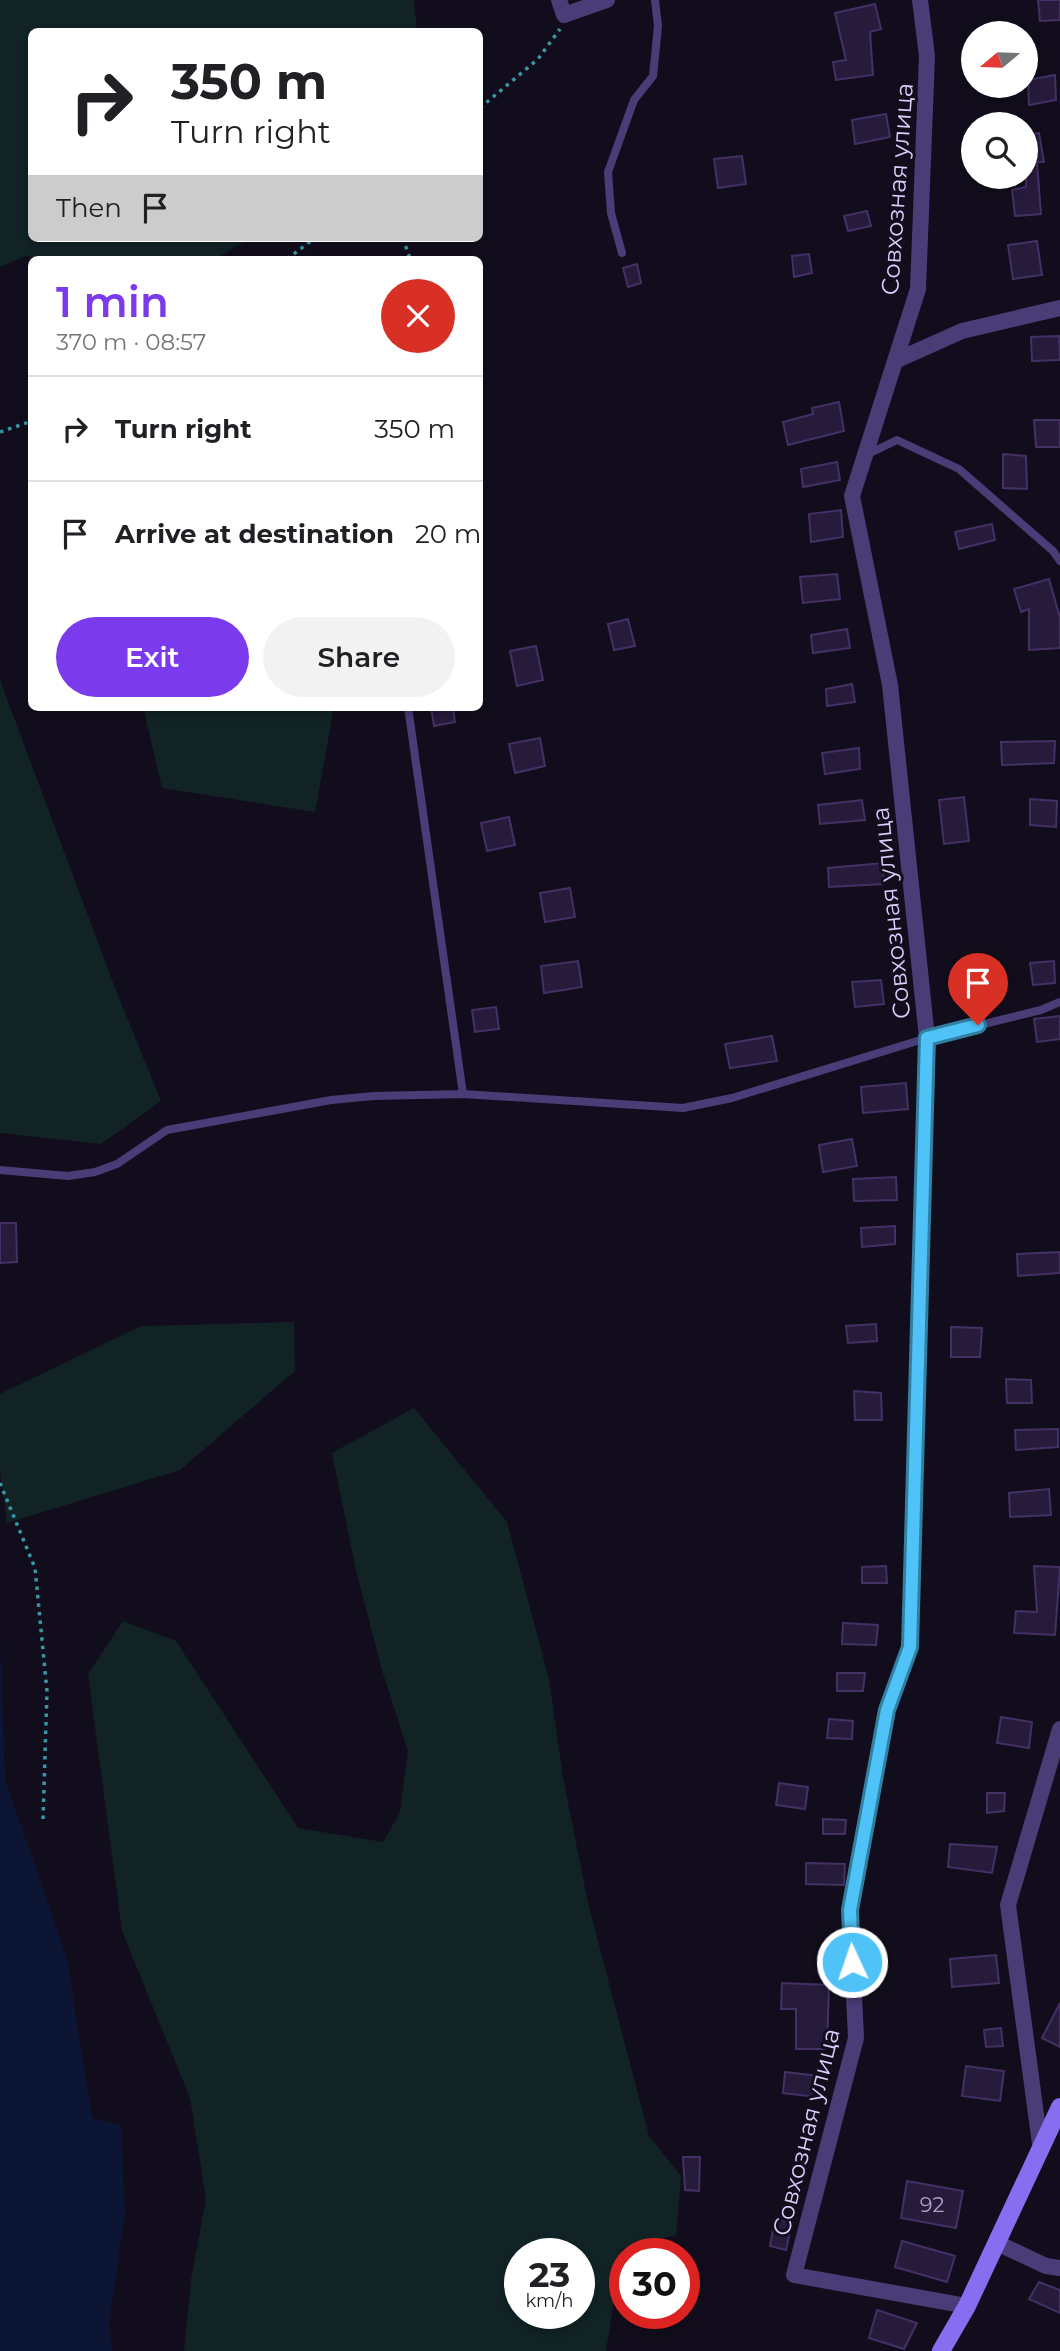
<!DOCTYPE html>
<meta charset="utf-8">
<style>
body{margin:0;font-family:Montserrat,sans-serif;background:#f2f2f2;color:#202124;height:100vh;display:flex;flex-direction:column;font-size:26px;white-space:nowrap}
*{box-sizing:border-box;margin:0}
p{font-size:23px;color:#757577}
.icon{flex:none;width:38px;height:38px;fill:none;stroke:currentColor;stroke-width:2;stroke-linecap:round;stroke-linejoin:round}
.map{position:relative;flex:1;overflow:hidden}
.sheet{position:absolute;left:28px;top:256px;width:455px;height:455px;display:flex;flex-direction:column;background:#fff;border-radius:10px;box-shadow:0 4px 10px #0003}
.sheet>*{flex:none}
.top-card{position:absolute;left:28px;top:28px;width:455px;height:214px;border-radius:10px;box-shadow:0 4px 10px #0003;background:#fff;color:#202124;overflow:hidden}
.needle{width:46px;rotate:251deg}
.tools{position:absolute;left:961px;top:21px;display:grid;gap:14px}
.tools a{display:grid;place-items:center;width:77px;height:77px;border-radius:50%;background:#fff;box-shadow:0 4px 10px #0003;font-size:35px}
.speed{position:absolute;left:504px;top:2238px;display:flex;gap:14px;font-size:35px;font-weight:700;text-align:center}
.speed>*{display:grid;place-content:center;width:91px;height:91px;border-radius:50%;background:#fff;box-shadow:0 4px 10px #0003;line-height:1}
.speed small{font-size:18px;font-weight:400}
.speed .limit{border:10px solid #d22;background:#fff;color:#111}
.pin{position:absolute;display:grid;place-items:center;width:60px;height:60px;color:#fff;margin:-72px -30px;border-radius:50% 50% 50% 0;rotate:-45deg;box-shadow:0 0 7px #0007}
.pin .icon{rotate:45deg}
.me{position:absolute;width:77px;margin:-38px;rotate:357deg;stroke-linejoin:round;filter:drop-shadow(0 0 5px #0008)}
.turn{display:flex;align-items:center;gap:24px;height:147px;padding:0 28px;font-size:32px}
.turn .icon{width:91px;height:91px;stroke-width:2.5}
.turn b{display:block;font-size:49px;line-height:60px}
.then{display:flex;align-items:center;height:66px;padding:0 28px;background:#0003;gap:14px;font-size:26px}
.round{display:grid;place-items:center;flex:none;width:74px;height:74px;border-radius:37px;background:#f2f2f2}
.head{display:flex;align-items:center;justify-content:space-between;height:119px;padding:0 28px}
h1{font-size:42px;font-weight:600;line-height:52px;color:#7c3aed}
.action{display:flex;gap:14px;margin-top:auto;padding:14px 28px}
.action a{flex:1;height:80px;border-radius:42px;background:#7c3aed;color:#fff;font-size:28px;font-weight:600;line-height:80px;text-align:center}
.action a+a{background:#f2f2f2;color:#202124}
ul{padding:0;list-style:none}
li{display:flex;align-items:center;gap:21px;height:105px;padding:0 28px;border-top:2px solid #e0e0e0}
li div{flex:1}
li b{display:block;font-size:26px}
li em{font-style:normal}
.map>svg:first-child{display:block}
.green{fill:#112325;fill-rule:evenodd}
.water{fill:#0d1535}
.building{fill:#271b3b;stroke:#433065;stroke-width:2}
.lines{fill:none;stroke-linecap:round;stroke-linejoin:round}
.path{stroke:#3997a3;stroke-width:3.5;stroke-dasharray:3.5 5;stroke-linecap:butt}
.lane{stroke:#493d77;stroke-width:8}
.street{stroke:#493d77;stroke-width:16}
.secondary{stroke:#876ef0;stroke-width:18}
.route-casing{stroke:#337fa1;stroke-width:18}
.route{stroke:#4fc3f7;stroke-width:12}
.labels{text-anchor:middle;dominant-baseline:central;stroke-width:6;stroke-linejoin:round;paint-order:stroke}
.number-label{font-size:21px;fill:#ada0ca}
.street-label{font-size:24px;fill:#dacdfa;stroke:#120d1c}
</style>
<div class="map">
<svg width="1060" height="2351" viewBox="0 0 1060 2351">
<rect width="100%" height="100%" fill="#120d1c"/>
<!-- green -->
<path class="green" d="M0,0H414L417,31L32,32V238H250L216,259H39L26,256L0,267Z
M0,680L115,988L161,1101L101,1144L0,1133Z
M143,707H334L315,812L162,788Z
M294,1322L295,1371L180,1470L7,1523L0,1470V1394L141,1326Z
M414,1408L507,1522L549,1679L563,1778L588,1903L649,2136L681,2176L676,2235L622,2249L606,2351H184L191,2280L206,2199L190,2098L122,1931L88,1674L123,1621L176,1641L298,1828L383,1842L400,1812L408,1751L381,1667L355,1566L332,1453ZM579,2254V2314H520V2254Z"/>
<!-- water -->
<path class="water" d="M0,1643L5,1779L67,1959L92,2118L121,2125L125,2214L109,2323L112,2351H0Z"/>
<!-- building -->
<path class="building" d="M1038,0H1060V20L1040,21Z
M875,4L881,29L870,32L873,75L836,80L833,62L846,60L835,13Z
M1055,75L1056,100L1029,105L1028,80Z
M886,114L890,137L855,144L852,120Z
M1039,133L1044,162H1037L1041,214L1015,216L1012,190L1026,187V135Z
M742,156L746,184L718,188L714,159Z
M867,211L871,226L848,231L844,216Z
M1037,241L1042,275L1013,279L1008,245Z
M809,254L812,273L794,277L792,256Z
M637,264L641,283L628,287L623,268Z
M1059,336L1060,360L1032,361L1031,337Z
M839,402L844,431L788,445L783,422L813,414L812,408Z
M1034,420H1060V447H1036Z
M1003,454L1026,456L1027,489L1003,488Z
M837,462L840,480L803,487L801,469Z
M841,510L843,537L811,542L809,514Z
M992,524L995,540L959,549L955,532Z
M837,574L840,599L803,603L800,577Z
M1049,579L1060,618V648L1029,650V609L1021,612L1014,589Z
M628,619L635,646L614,650L608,624Z
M847,629L850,648L813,653L811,635Z
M536,646L543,680L517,686L510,651Z
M852,684L855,702L827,706L826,689Z
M431,707H453L455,722L434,726Z
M540,738L545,766L515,773L509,744Z
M1055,741L1054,763L1002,765L1001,742Z
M859,748L860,769L825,774L822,753Z
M964,797L969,841L944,844L939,800Z
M1030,799L1057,801L1056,827L1030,825Z
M862,800L865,820L820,824L818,805Z
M509,817L515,845L487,851L481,823Z
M883,863L884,884L829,887L828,868Z
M570,888L575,917L545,922L540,893Z
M578,961L582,987L544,993L541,966Z
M1054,961L1055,983L1033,985L1030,963Z
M881,980L884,1004L855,1007L852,982Z
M496,1007L499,1029L475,1032L472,1010Z
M1060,1016V1039L1037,1042L1034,1019Z
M772,1036L777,1061L730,1068L725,1044Z
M906,1083L908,1109L863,1113L861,1087Z
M852,1139L857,1166L823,1172L819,1145Z
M896,1177L897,1200L854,1201L853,1179Z
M0,1223H16L17,1262L0,1263Z
M895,1226V1244L862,1247L861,1228Z
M1060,1252V1273L1018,1276L1017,1254Z
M876,1324L877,1341L848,1343L846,1326Z
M951,1327L982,1328L980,1357H951Z
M1006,1379L1031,1380L1032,1403H1007Z
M854,1391L881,1393L882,1420H855Z
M1058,1429V1447L1016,1450L1015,1430Z
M1049,1489L1051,1515L1010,1517L1009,1493Z
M886,1566L887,1583H862V1567Z
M1034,1566L1060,1567L1055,1635L1014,1633L1016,1611L1037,1612Z
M843,1623L878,1625L876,1645L842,1644Z
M837,1673H865L863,1691H837Z
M1001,1717L1032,1722L1029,1748L997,1743Z
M829,1719L853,1721L852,1739L827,1738Z
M779,1783L808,1787L805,1809L776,1805Z
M987,1793H1005L1004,1811L987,1813Z
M823,1819L846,1820L845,1834H823Z
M950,1844L997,1847L992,1873L948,1867Z
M806,1863L845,1864L844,1885L806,1884Z
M996,1955L999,1983L952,1987L950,1959Z
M782,1983L829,1985L827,2049H796V2009H781Z
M1060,2003V2047L1042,2038Z
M1001,2028L1003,2046L986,2047L984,2030Z
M966,2066L1004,2071L1000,2101L962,2096Z
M785,2072L819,2076L817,2097L783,2093Z
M683,2157H700L699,2191L685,2190Z
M907,2181L963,2191L956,2228L901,2218Z
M775,2218L792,2223L786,2250L770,2246Z
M902,2241L955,2256L947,2282L895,2267Z
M1039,2282L1060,2290V2313L1029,2299Z
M877,2310L917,2323L904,2349L869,2338Z"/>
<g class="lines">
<!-- path -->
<path class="path" d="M480,108L538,59L560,29
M403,238L410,259
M287,259L315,238
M0,432L32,421
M0,1483L35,1568L47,1691L43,1819"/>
<!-- lane -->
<path class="lane" d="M622,253L611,213L608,172L634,100L653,76L658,26L655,0
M868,454L897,440L959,469L1053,551L1060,561
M408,707L463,1094
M0,1170L68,1176L95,1172L117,1164L167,1130L331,1100L374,1096L463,1094L683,1108L732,1098L927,1038L1041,1010L1060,1002"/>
<!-- street -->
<path class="street" d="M559,0L564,15L607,0
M920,0L927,56L918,289L852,496L890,685L927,1038L910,1647L887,1710L850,1911L856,2038L794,2275L967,2306
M895,361L962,331L1060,308
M1040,2144L1008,1905L1060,1729
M997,2243L1046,2266L1060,2268"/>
<!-- secondary -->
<path class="secondary" d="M941,2351L967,2306L1060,2107"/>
</g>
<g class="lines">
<defs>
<path id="route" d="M852,1962L850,1910L887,1710L910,1647L927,1038L978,1025"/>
</defs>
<!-- route casing -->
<use href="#route" class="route-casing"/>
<!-- route -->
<use href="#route" class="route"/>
</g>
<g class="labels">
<!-- number labels -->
<g class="number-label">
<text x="932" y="2204">92</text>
</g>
<!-- street labels -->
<g class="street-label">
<text transform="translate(897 189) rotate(-86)">Совхозная улица</text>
<text transform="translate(891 913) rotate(-96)">Совхозная улица</text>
<text transform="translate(806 2132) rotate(-76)">Совхозная улица</text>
</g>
</g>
</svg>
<div class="tools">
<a><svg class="needle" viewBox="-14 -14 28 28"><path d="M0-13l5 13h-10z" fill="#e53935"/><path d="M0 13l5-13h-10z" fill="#757577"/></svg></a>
<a><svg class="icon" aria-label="search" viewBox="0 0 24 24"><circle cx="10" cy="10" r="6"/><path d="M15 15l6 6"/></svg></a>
</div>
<div class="speed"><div>23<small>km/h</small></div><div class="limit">30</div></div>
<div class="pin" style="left:978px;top:1025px;background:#d93025"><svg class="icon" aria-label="arrive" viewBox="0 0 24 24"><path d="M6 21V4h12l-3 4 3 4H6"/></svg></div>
<svg class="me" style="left:852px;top:1962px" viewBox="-20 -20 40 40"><circle r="17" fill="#4fc3f7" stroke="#fff" stroke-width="3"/><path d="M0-11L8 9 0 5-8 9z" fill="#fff"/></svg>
<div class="top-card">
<div class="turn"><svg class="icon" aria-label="right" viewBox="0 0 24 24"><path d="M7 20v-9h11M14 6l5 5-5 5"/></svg><div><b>350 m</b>Turn right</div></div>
<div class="then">Then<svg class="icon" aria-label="arrive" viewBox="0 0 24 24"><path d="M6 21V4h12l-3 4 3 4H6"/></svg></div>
</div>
<section class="sheet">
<div class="head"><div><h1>1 min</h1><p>370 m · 08:57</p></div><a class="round" style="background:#d93025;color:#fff"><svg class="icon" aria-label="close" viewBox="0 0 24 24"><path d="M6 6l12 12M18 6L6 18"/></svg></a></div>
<ul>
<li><svg class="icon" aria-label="right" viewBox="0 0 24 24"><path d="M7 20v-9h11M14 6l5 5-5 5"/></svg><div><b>Turn right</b></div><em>350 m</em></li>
<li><svg class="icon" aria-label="arrive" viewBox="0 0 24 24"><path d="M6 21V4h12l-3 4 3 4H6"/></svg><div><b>Arrive at destination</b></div><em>20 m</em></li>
</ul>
<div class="action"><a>Exit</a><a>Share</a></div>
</section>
</div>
